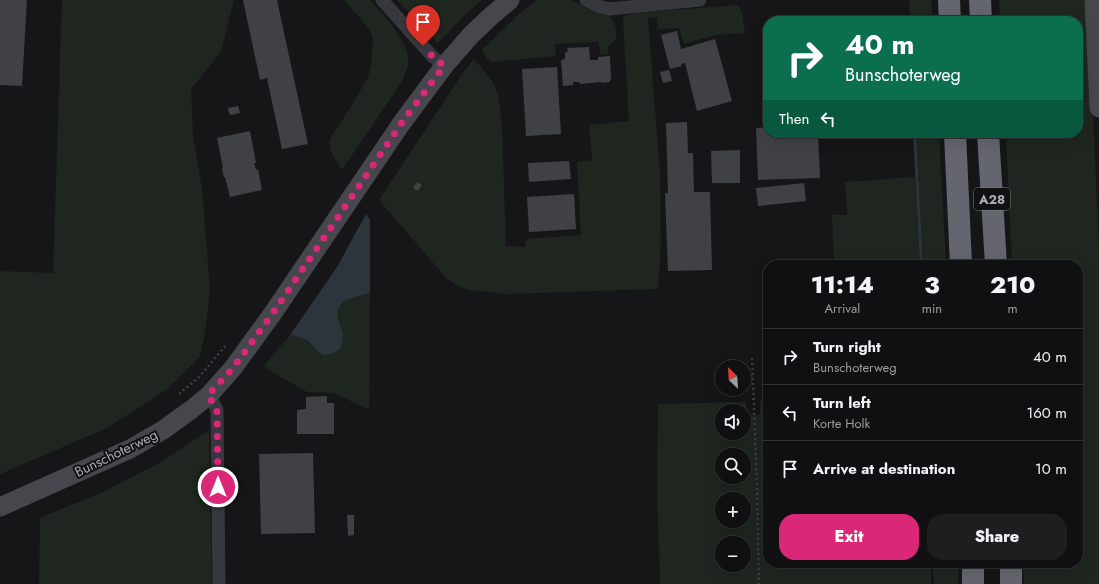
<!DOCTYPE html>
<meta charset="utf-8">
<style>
body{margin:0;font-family:Jost,sans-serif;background:#1e1e20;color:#f1f3f6;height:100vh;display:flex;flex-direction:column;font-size:15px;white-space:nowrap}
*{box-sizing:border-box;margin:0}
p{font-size:13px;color:#9c9d9f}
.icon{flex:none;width:22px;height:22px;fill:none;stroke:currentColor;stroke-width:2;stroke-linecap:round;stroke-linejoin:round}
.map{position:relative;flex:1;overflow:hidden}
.sheet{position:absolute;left:763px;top:260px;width:320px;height:308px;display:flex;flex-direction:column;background:#101012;border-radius:16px;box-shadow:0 4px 16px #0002,0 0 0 1px #303032}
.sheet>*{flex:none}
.hud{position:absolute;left:763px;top:16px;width:320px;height:122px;border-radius:16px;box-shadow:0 4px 16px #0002,0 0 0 1px #303032;background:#0b6e4f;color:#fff;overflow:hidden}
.needle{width:26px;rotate:335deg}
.fabs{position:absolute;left:715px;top:360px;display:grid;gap:8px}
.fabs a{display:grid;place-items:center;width:36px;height:36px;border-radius:50%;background:#101012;box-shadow:0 4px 16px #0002,0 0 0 1px #303032;font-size:20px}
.pin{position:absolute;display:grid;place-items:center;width:34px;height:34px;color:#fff;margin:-41px -17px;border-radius:50% 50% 50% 0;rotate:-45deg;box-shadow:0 0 4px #0007}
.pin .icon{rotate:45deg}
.me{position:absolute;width:44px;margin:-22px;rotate:0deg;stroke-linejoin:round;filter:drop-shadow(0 0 3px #0008)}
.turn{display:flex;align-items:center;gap:14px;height:84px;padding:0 16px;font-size:18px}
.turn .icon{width:52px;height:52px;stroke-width:2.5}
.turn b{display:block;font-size:28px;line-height:34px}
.then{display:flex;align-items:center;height:38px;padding:0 16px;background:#0003;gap:8px;font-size:15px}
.eta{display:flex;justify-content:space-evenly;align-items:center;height:68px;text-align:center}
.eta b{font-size:24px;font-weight:800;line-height:28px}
.button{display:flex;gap:8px;margin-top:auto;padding:8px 16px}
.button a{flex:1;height:46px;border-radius:16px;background:#db2777;color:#fff;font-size:16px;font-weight:800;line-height:46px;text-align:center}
.button a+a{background:#1e1e20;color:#f1f3f6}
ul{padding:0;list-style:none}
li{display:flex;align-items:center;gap:12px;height:56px;padding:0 16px;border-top:1px solid #303032}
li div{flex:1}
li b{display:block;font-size:15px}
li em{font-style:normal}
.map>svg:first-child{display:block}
.green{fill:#1e261f;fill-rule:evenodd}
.water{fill:#2c353c}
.building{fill:#404145}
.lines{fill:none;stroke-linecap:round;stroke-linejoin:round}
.path{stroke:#3d3f44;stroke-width:2.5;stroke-dasharray:2 3;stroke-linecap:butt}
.street{stroke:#37383d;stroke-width:13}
.secondary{stroke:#45474d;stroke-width:19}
.highway{stroke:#63666e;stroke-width:22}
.route{stroke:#db2777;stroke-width:7;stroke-dasharray:0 12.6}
.labels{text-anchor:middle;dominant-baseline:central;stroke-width:4;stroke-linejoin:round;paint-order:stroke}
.shield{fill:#111113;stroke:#7b7e86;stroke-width:1}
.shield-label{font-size:13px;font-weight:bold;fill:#a8adb8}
.street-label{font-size:14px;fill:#a8adb8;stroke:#111113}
</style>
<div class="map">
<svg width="1099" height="584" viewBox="0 0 1099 584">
<rect width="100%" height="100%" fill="#161618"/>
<!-- green -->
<path class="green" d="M62,0H234L221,52L191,89L193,135L202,188L209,276V300L205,333L200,357L168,388L146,403L107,428L0,474V271L53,273Z
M344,0H370C383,15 412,44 408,65C407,70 404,75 403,80L342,170L332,154L329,142L332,135L350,108L367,79L371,67L373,41L370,30Z
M397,0H482L469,11L438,43Z
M537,0H572L586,8L606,15L611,18L615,25L616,30V39L608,47V54L601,55L598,42L555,44L556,56L492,62C488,60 483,54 482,50L518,15Z
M909,0H931L933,21H910Z
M999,0H1088L1099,251V584H1024L1023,563H1078V265H1012L1006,133H1078V21H1000Z
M738,5L742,12L745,33L716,35L684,44L679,28L658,29L657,17L648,18L660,175L661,242L658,289L506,294L469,290L458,286L447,279L379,200L462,74L474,59L487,74L494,84L498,95L502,125L506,246L525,247L526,239L581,235L577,162L592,160L589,125L629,121L623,19L624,16L633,13Z
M916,133H939L946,265H923Z
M915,177L920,265H834L832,215H847L845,182Z
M370,293L369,410L334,393L307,392L275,374L264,366L290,335C300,337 307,339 313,347L340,349C345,336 343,334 339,322C332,300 354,297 370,293Z
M760,401H768V563H931V584H660L657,494L658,404L746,402V415H760ZM722,411H744V433H722ZM722,455H744V477H722ZM722,499H744V521H722ZM722,543H744V565H722Z
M209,430L212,584H39L40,518L103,492L161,462Z
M933,563H958V584H934Z"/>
<!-- water -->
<path class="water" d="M913,133H916L923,265H920Z
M366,214L370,220V293C354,297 332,300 339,322C343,334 345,336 340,349L331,354L323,355L313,347L308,341L302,338L290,335L337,267Z"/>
<!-- building -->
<path class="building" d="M0,0H27L22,86L0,85Z
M243,0H277L308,144L282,149L267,78L260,80Z
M677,31L681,49L715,39L732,101L697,111L685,63L681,64L682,66L670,69L661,35Z
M589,47L590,60H598V57L610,56L611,80H610V82L601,83V82L580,84L579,82H573V85L563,86L561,60L565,59V52H568L567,48Z
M557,67L561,134L526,136L522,69Z
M669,70L672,81L663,83L660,72Z
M764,94H768V113H765Z
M238,106L240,113L231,115L229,113L228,108Z
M687,122L688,153H693L694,192H710L712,270L668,271L665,193H668L666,123Z
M768,127V133H818L820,178L758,180L756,128Z
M250,131L256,163H254L256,170L258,169L262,190L230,197L225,177H224L222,169L223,168L217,138Z
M740,150V183H712L711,151Z
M569,161L571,179L529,182L528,163Z
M417,182L422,185L418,191L413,188Z
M804,183L806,201L758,206L756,188Z
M574,194L576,229L529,232L527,197Z
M327,396V403H334V434H297V410L306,409V397Z
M313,453L315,533L261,534L259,454Z
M347,515H354V535L348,536Z"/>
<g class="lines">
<!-- path -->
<path class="path" d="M752,358L757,486L759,584
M179,394L200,376L227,344"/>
<!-- street -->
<path class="street" d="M382,0L433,57L444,66
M586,0L601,7L609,9L700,0
M209,395L217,410L219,584"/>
<!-- secondary -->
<path class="secondary" d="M1094,0L1099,108
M0,507L130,449L163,430L192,409L209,395L233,368L273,313L401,124L444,66L471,35L490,17L510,0"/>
<!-- highway -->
<path class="highway" d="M949,0L950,21
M980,0L981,21
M955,133L961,265
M988,133L996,265
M973,563V584
M1011,563V584"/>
</g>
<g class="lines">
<!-- route -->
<path class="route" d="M218,487L217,410L208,395L233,368L273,313L401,124L444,66L433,57L423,46"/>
</g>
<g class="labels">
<!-- shield labels -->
<rect class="shield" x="974" y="188" width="36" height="22" rx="3"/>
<g class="shield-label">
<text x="992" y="199">A28</text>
</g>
<!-- street labels -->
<g class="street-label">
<text transform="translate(116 453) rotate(-26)">Bunschoterweg</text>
</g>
</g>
</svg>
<div class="fabs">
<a><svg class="needle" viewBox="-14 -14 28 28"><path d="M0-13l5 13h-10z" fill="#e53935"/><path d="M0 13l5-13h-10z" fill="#9c9d9f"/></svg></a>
<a><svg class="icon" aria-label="sound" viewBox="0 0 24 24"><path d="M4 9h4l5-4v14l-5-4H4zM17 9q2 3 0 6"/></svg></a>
<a><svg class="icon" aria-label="search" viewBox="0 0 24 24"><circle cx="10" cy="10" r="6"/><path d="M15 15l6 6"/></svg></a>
<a>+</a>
<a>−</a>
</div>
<div class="pin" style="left:423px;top:46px;background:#d93025"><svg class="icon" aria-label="arrive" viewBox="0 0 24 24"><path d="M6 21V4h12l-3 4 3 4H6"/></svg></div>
<svg class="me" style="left:218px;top:487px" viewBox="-20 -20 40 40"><circle r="17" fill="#db2777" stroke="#fff" stroke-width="3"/><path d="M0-11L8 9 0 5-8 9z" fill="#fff"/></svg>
<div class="hud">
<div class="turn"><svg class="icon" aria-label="right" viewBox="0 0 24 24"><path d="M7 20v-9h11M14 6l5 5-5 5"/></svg><div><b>40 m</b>Bunschoterweg</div></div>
<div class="then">Then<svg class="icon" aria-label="left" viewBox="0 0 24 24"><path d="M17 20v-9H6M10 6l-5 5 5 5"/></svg></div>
</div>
<section class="sheet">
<div class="eta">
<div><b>11:14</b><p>Arrival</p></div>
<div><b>3</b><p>min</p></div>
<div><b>210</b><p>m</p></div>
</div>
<ul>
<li><svg class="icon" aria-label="right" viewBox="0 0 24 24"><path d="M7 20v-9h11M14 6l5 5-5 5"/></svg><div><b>Turn right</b><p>Bunschoterweg</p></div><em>40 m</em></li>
<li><svg class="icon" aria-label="left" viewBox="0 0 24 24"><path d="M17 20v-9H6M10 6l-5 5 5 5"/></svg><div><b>Turn left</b><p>Korte Holk</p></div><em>160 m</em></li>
<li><svg class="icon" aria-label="arrive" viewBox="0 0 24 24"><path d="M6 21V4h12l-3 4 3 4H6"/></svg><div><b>Arrive at destination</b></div><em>10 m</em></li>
</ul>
<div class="button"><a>Exit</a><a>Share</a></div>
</section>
</div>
